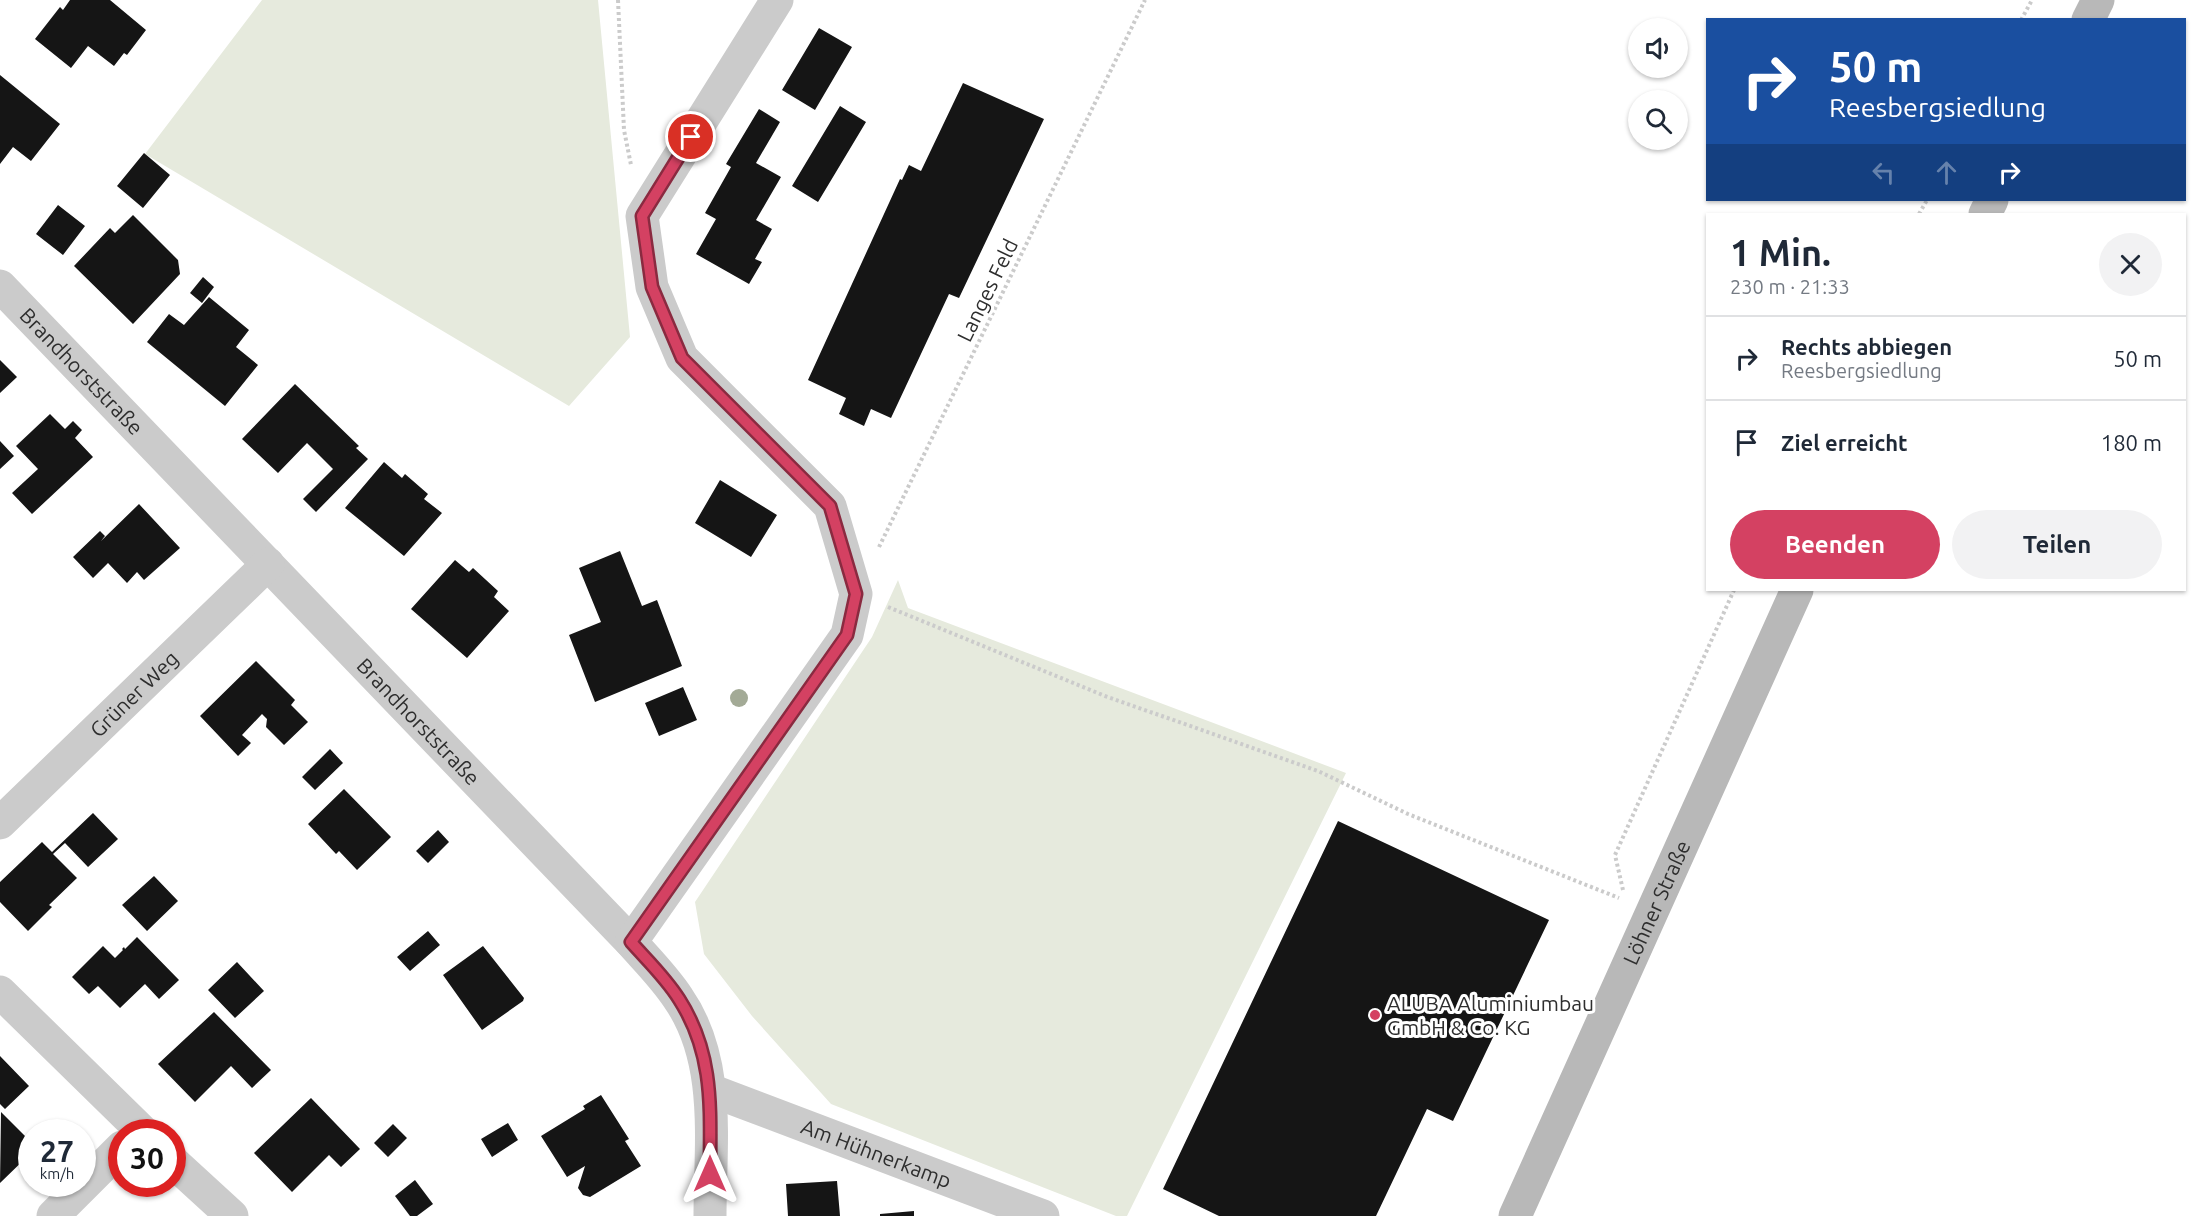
<!DOCTYPE html>
<html lang="de">
<meta charset="utf-8">
<style>
body{margin:0;font-family:Ubuntu,sans-serif;background:#f2f2f3;color:#1f2937;height:100vh;display:flex;flex-direction:column;font-size:22px;white-space:nowrap}
*{box-sizing:border-box;margin:0}
p{font-size:20px;color:#747a83}
.icon{flex:none;width:33px;height:33px;fill:none;stroke:currentColor;stroke-width:2;stroke-linecap:round;stroke-linejoin:round}
.map{position:relative;flex:1;overflow:hidden}
.sheet{position:absolute;left:1706px;top:213px;width:480px;height:378px;display:flex;flex-direction:column;background:#fff;border-radius:0px;box-shadow:0 2px 4px #0004}
.sheet>*{flex:none}
.hud{position:absolute;left:1706px;top:18px;width:480px;height:183px;border-radius:0px;box-shadow:0 2px 4px #0004;background:#1a4fa0;color:#fff;overflow:hidden}
.tools{position:absolute;left:1628px;top:18px;display:grid;gap:12px}
.tools a{display:grid;place-items:center;width:60px;height:60px;border-radius:50%;background:#fff;box-shadow:0 2px 4px #0004;font-size:30px}
.speed{position:absolute;left:18px;top:1119px;display:flex;gap:12px;font-size:30px;font-weight:700;text-align:center}
.speed>*{display:grid;place-content:center;width:78px;height:78px;border-radius:50%;background:#fff;box-shadow:0 2px 4px #0004;line-height:1}
.speed small{font-size:15px;font-weight:400}
.speed .limit{border:9px solid #d22;background:#fff;color:#111}
.pin{position:absolute;display:grid;place-items:center;width:51px;height:51px;color:#fff;margin:-26px;border:3px solid #fff;border-radius:50%;box-shadow:0 2px 6px #0007}
.me{position:absolute;width:66px;margin:-33px;rotate:0deg;stroke-linejoin:round;filter:drop-shadow(0 0 4px #0008)}
.turn{display:flex;align-items:center;gap:21px;height:126px;padding:0 24px;font-size:27px}
.turn .icon{width:78px;height:78px;stroke-width:2.5}
.turn b{display:block;font-size:42px;line-height:51px}
.lanes{display:flex;align-items:center;height:57px;padding:0 24px;background:#0003;justify-content:center;gap:30px;direction:ltr}
.lanes .off{opacity:.35}
.round{display:grid;place-items:center;flex:none;width:63px;height:63px;border-radius:32px;background:#f2f2f3}
.summary{display:flex;align-items:center;justify-content:space-between;height:102px;padding:0 24px}
h1{font-size:36px;font-weight:700;line-height:45px}
.cta{display:flex;gap:12px;margin-top:auto;padding:12px 24px}
.cta a{flex:1;height:69px;border-radius:36px;background:#d44162;color:#fff;font-size:24px;font-weight:700;line-height:69px;text-align:center}
.cta a+a{background:#f2f2f3;color:#1f2937}
ul{padding:0;list-style:none}
li{display:flex;align-items:center;gap:18px;height:84px;padding:0 24px;border-top:2px solid #e0e1e3}
li div{flex:1}
li b{display:block;font-size:22px}
li em{font-style:normal}
.map>svg:first-child{display:block}
.green{fill:#e6eadd}
.building{fill:#151515}
.lines{fill:none;stroke-linecap:round;stroke-linejoin:round}
.path{stroke:#cbcbcb;stroke-width:4;stroke-dasharray:3 3;stroke-linecap:butt}
.minor{stroke:#cbcbcb;stroke-width:33}
.secondary{stroke:#b8b8b8;stroke-width:33}
.tree{fill:#a3aa96}
.route-casing{stroke:#8a2a40;stroke-width:15}
.route{stroke:#d44162;stroke-width:10}
.poi-dot{fill:#d44162;stroke:#fff;stroke-width:2}
.labels{text-anchor:middle;dominant-baseline:central;stroke-width:6;stroke-linejoin:round;paint-order:stroke}
.street-label{font-size:21px;fill:#2e2e2e;stroke:#fff}
.poi-label{font-size:21px;fill:#2e2e2e;stroke:#fff;text-anchor:start}
</style>
<div class="map">
<svg width="2204" height="1216" viewBox="0 0 2204 1216">
<rect width="100%" height="100%" fill="#fff"/>
<!-- green -->
<path class="green" d="M262,0H598L630,337L569,406L145,154Z
M898,580L908,608L1346,773L1127,1216H1116L831,1104L752,1016L704,954L695,902L872,637Z"/>
<!-- building -->
<path class="building" d="M70,0H110L146,30L127,55L124,53L114,66L88,46L71,68L35,39L60,7L63,10Z
M819,28L852,47L815,110L782,90Z
M0,75L60,124L31,161L13,147L0,164Z
M963,83L1044,119L959,298L949,294L891,418L871,409L864,426L839,414L846,398L808,380L900,179L902,180L909,165L921,171Z
M840,106L866,122L818,202L792,186Z
M759,109L780,122L756,163L781,177L756,220L772,229L755,259L762,262L749,284L696,254L716,219L705,213L731,167L726,164Z
M144,153L170,175L143,208L117,186Z
M58,205L85,226L63,255L36,234Z
M133,215L178,260L180,274L133,324L74,266L110,228L115,233Z
M203,277L214,287L202,303L190,293Z
M209,297L249,330L236,347L258,365L225,406L147,342L169,314L184,325Z
M0,360L17,377L0,393Z
M295,384L359,446L356,448L368,459L316,512L303,499L333,469L307,443L278,473L242,439Z
M50,414L65,429L73,421L82,430L75,438L93,457L32,514L12,493L38,469L16,446Z
M0,441L14,456L0,469Z
M384,462L402,478L405,474L428,494L424,499L442,513L404,556L345,508Z
M720,480L777,515L751,557L695,523Z
M139,504L180,548L144,580L137,572L127,583L108,563L93,578L73,557L100,531L105,536L101,541Z
M620,551L642,606L657,600L682,666L595,702L569,635L601,622L579,568Z
M455,560L469,572L473,568L498,591L494,597L509,611L467,658L411,609Z
M256,661L295,700L291,705L308,722L284,745L266,727L267,719L262,714L242,735L251,743L238,756L200,716Z
M683,687L697,720L659,736L645,703Z
M330,749L343,763L315,790L302,777Z
M344,789L391,837L357,870L339,851L336,854L308,824Z
M93,813L118,839L88,867L65,843L53,854L77,878L49,905L52,907L28,931L0,902V882L42,842L52,852Z
M1338,821L1549,920L1453,1121L1427,1109L1376,1216H1219L1163,1189Z
M438,830L449,842L428,863L416,851Z
M154,876L178,901L147,931L122,905Z
M428,931L440,945L410,971L397,957Z
M137,937L179,980L159,999L145,984L120,1008L98,986L89,994L72,977L103,946L115,958L123,950L122,949L124,947L125,949Z
M483,946L524,998L523,1001L482,1030L443,975Z
M237,962L264,991L235,1018L208,990Z
M214,1012L271,1070L252,1088L231,1066L195,1102L158,1064Z
M0,1056L29,1086L5,1109L0,1104Z
M601,1095L629,1139L625,1141L641,1166L590,1197L583,1195L578,1188L585,1166L567,1177L541,1136L585,1109L583,1106Z
M311,1098L360,1149L341,1167L329,1155L292,1192L254,1153Z
M1,1112L32,1143V1152L0,1183Z
M508,1123L518,1140L492,1157L481,1139Z
M393,1124L407,1138L388,1157L374,1143Z
M415,1180L433,1204L417,1216H410L395,1196Z
M837,1181L840,1216H788L786,1184Z
M914,1211V1216H880V1214Z"/>
<g class="lines">
<!-- path -->
<path class="path" d="M618,0L624,130L631,165
M2021,20L2032,0
M1919,214L1927,200
M879,547L1145,0
M888,607L1105,696L1318,771L1408,814L1619,898
M1623,890L1615,855L1734,590"/>
<!-- minor -->
<g class="minor">
<path id="s1" d="M0,286L631,942C647,960 665,978 678,998C722,1061 710,1144 710,1216"/>
<path id="s2" d="M0,823L268,564"/>
<path d="M631,942L847,635L856,594L830,506L682,358L652,287L642,216L777,0"/>
<path d="M0,992L143,1132"/>
<path id="s3" d="M710,1090L1043,1216"/>
<path d="M172,1161L232,1216"/>
<path d="M53,1216L122,1147"/>
</g>
<!-- secondary -->
<g class="secondary">
<path d="M2088,20L2098,0"/>
<path d="M1985,214L1992,200"/>
<path id="s4" d="M1515,1216L1797,590"/>
</g>
</g>
<!-- trees -->
<circle class="tree" cx="739" cy="698" r="9"/>
<g class="lines">
<defs>
<path id="route" d="M691,137L642,216L652,287L682,358L830,506L856,594L847,635L631,942C647,960 666,978 679,999C715,1055 710,1110 710,1174"/>
</defs>
<!-- route casing -->
<use href="#route" class="route-casing"/>
<!-- route -->
<use href="#route" class="route"/>
</g>
<!-- markers -->
<circle class="poi-dot" cx="1375" cy="1015" r="6"/>
<g class="labels">
<!-- street labels -->
<g class="street-label">
<text transform="translate(987 290) rotate(-64)">Langes Feld</text>
<text stroke="none"><textPath href="#s1" startOffset="118">Brandhorststraße</textPath></text>
<text stroke="none"><textPath href="#s2" startOffset="186">Grüner Weg</textPath></text>
<text stroke="none"><textPath href="#s1" startOffset="604">Brandhorststraße</textPath></text>
<text stroke="none"><textPath href="#s4" startOffset="344">Löhner Straße</textPath></text>
<text stroke="none"><textPath href="#s3" startOffset="178">Am Hühnerkamp</textPath></text>
</g>
<!-- poi labels -->
<g class="poi-label">
<text x="1387" y="1003">ALUBA Aluminiumbau<tspan x="1387" dy="24">GmbH &amp; Co. KG</tspan></text>
</g>
</g>
</svg>
<div class="tools">
<a><svg class="icon" aria-label="sound" viewBox="0 0 24 24"><path d="M4 9h4l5-4v14l-5-4H4zM17 9q2 3 0 6"/></svg></a>
<a><svg class="icon" aria-label="search" viewBox="0 0 24 24"><circle cx="10" cy="10" r="6"/><path d="M15 15l6 6"/></svg></a>
</div>
<div class="speed"><div>27<small>km/h</small></div><div class="limit">30</div></div>
<div class="pin" style="left:691px;top:137px;background:#d93025"><svg class="icon" aria-label="arrive" viewBox="0 0 24 24"><path d="M6 21V4h12l-3 4 3 4H6"/></svg></div>
<svg class="me" style="left:710px;top:1174px" viewBox="-20 -20 40 40"><path d="M0-17L14 15 0 8-14 15z" fill="#d44162" stroke="#fff" stroke-width="4"/></svg>
<div class="hud">
<div class="turn"><svg class="icon" aria-label="right" viewBox="0 0 24 24"><path d="M7 20v-9h11M14 6l5 5-5 5"/></svg><div><b>50 m</b>Reesbergsiedlung</div></div>
<div class="lanes"><svg class="icon off" aria-label="left" viewBox="0 0 24 24"><path d="M17 20v-9H6M10 6l-5 5 5 5"/></svg><svg class="icon off" aria-label="ahead" viewBox="0 0 24 24"><path d="M12 20V5M6 11l6-6 6 6"/></svg><svg class="icon" aria-label="right" viewBox="0 0 24 24"><path d="M7 20v-9h11M14 6l5 5-5 5"/></svg></div>
</div>
<section class="sheet">
<div class="summary"><div><h1>1 Min.</h1><p>230 m · 21:33</p></div><a class="round"><svg class="icon" aria-label="close" viewBox="0 0 24 24"><path d="M6 6l12 12M18 6L6 18"/></svg></a></div>
<ul>
<li><svg class="icon" aria-label="right" viewBox="0 0 24 24"><path d="M7 20v-9h11M14 6l5 5-5 5"/></svg><div><b>Rechts abbiegen</b><p>Reesbergsiedlung</p></div><em>50 m</em></li>
<li><svg class="icon" aria-label="arrive" viewBox="0 0 24 24"><path d="M6 21V4h12l-3 4 3 4H6"/></svg><div><b>Ziel erreicht</b></div><em>180 m</em></li>
</ul>
<div class="cta"><a>Beenden</a><a>Teilen</a></div>
</section>
</div>
